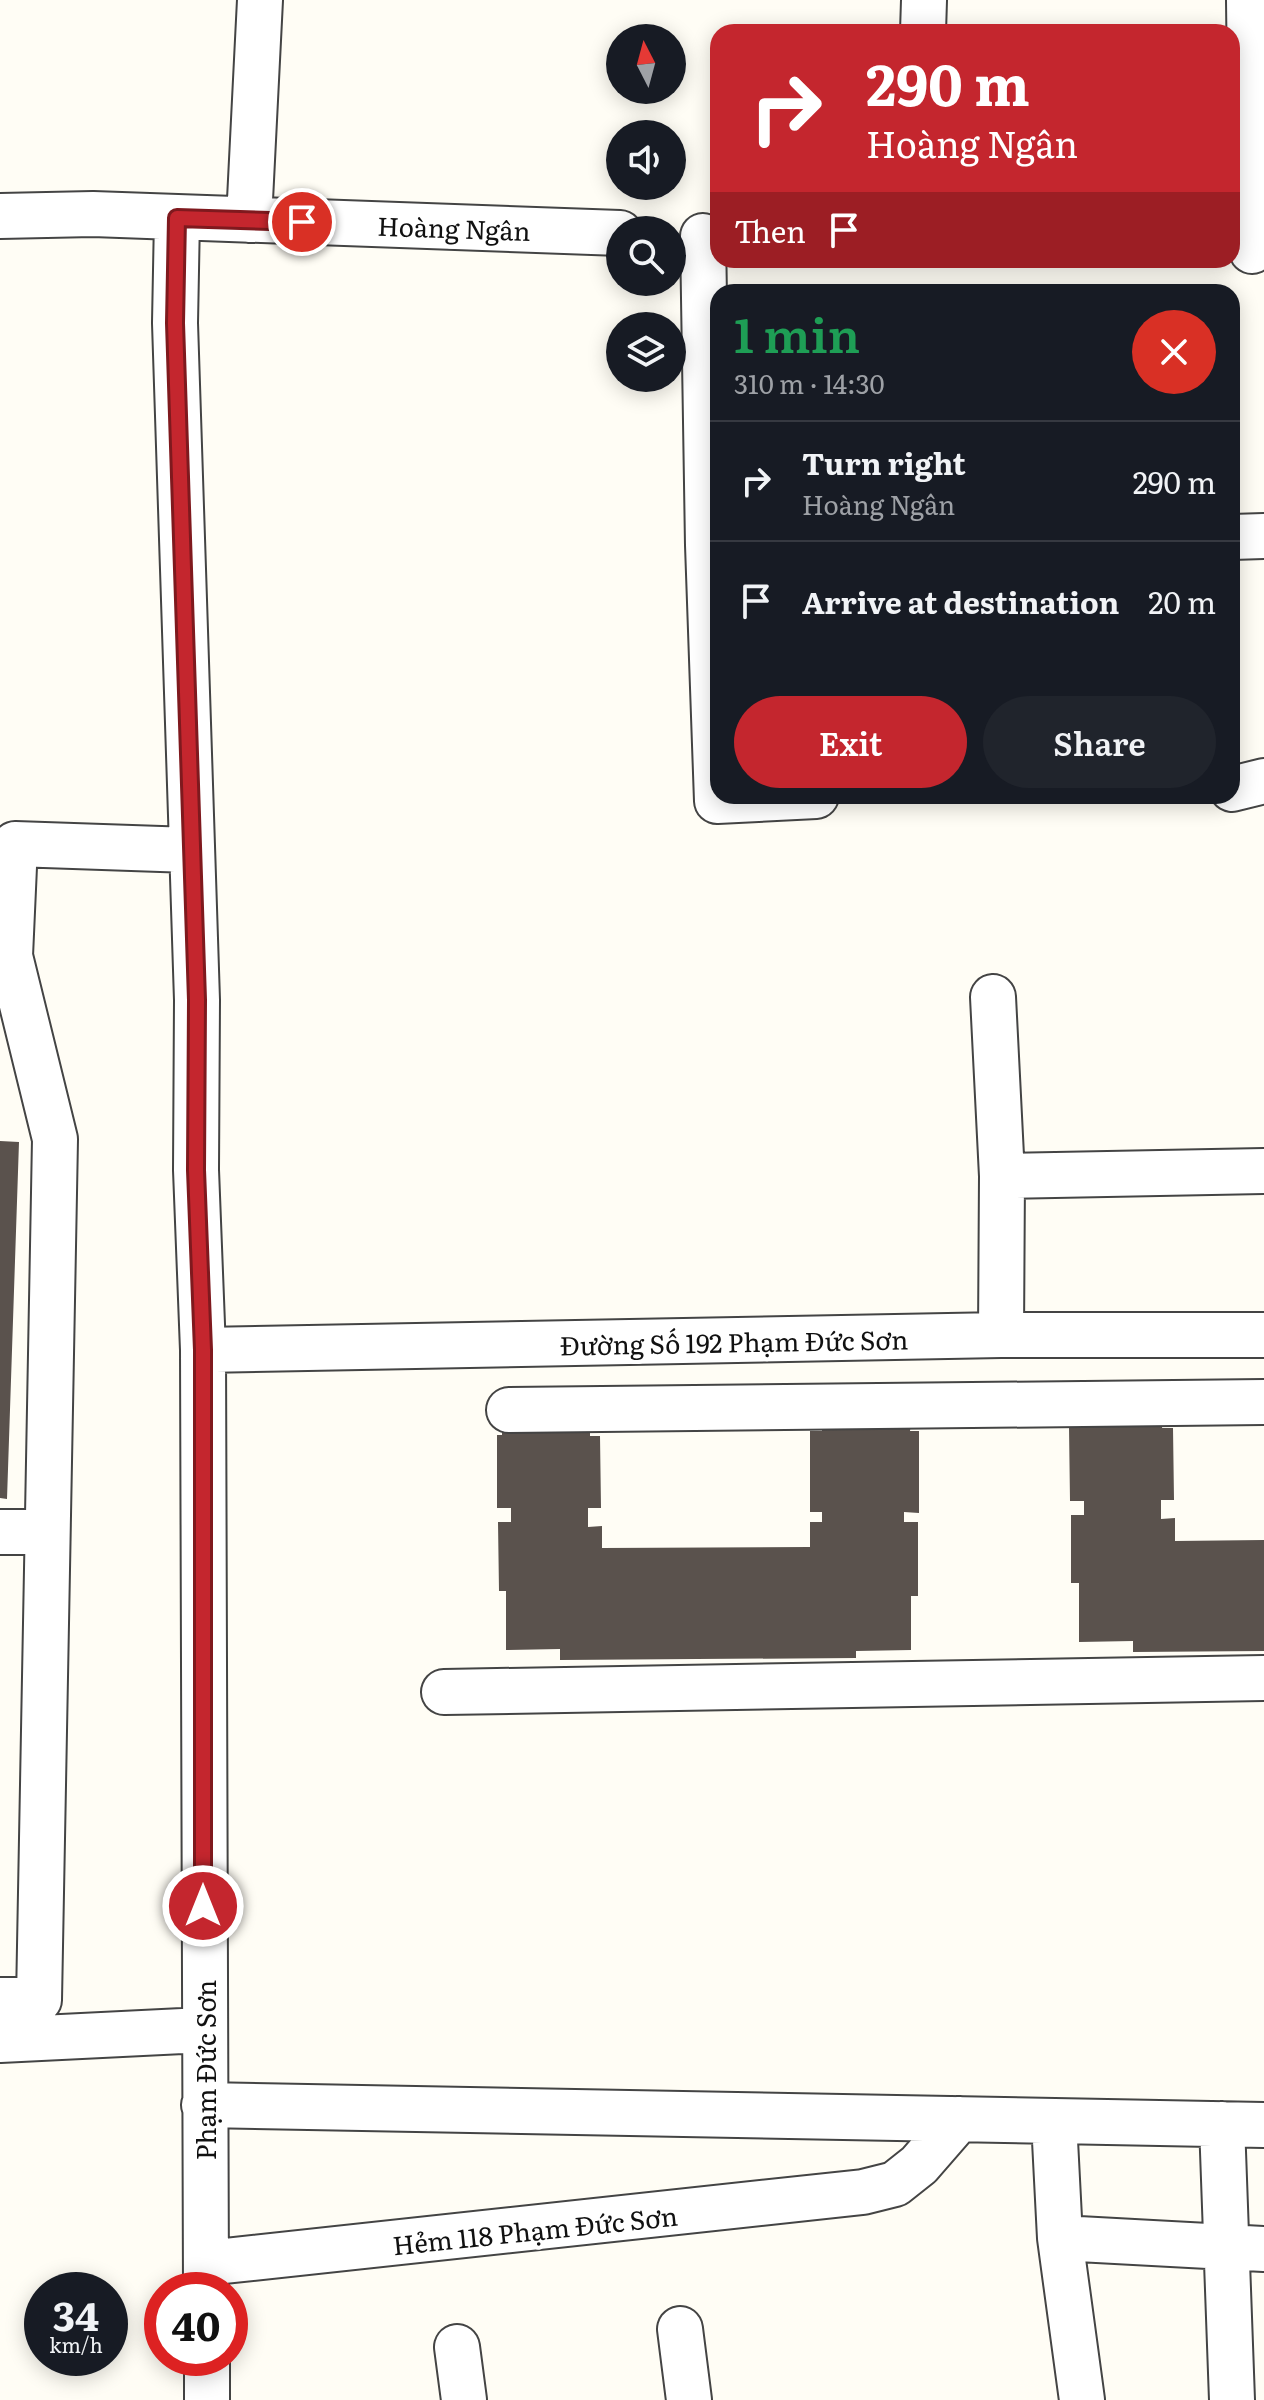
<!DOCTYPE html>
<meta charset="utf-8">
<style>
body{margin:0;font-family:Literata,serif;background:#20242c;color:#f1f3f6;height:100vh;display:flex;flex-direction:column;font-size:30px;white-space:nowrap}
*{box-sizing:border-box;margin:0}
p{font-size:26px;color:#9ea1a6}
.icon{flex:none;width:44px;height:44px;fill:none;stroke:currentColor;stroke-width:2;stroke-linecap:round;stroke-linejoin:round}
.map{position:relative;flex:1;overflow:hidden}
.details{position:absolute;left:710px;top:284px;width:530px;height:520px;display:flex;flex-direction:column;background:#171b24;border-radius:24px;box-shadow:0 4px 20px #0003}
.details>*{flex:none}
.banner{position:absolute;left:710px;top:24px;width:530px;height:244px;border-radius:24px;box-shadow:0 4px 20px #0003;background:#c4262e;color:#fff;overflow:hidden}
.needle{width:52px;rotate:354deg}
.fabs{position:absolute;left:606px;top:24px;display:grid;gap:16px}
.fabs a{display:grid;place-items:center;width:80px;height:80px;border-radius:50%;background:#171b24;box-shadow:0 4px 20px #0003;font-size:40px}
.speed{position:absolute;left:24px;top:2272px;display:flex;gap:16px;font-size:40px;font-weight:700;text-align:center}
.speed>*{display:grid;place-content:center;width:104px;height:104px;border-radius:50%;background:#171b24;box-shadow:0 4px 20px #0003;line-height:1}
.speed small{font-size:20px;font-weight:400}
.speed .limit{border:12px solid #d22;background:#fff;color:#111}
.pin{position:absolute;display:grid;place-items:center;width:68px;height:68px;color:#fff;margin:-34px;border:4px solid #fff;border-radius:50%;box-shadow:0 2px 8px #0007}
.me{position:absolute;width:88px;margin:-44px;rotate:0deg;stroke-linejoin:round;filter:drop-shadow(0 0 6px #0008)}
.turn{display:flex;align-items:center;gap:28px;height:168px;padding:0 24px;font-size:36px}
.turn .icon{width:104px;height:104px;stroke-width:2.5}
.turn b{display:block;font-size:56px;line-height:68px}
.then{display:flex;align-items:center;height:76px;padding:0 24px;background:#0003;gap:16px;font-size:30px}
.round{display:grid;place-items:center;flex:none;width:84px;height:84px;border-radius:42px;background:#20242c}
.overview{display:flex;align-items:center;justify-content:space-between;height:136px;padding:0 24px}
h1{font-size:48px;font-weight:600;line-height:60px;color:#1e9e55}
.primary-button{display:flex;gap:16px;margin-top:auto;padding:16px 24px}
.primary-button a{flex:1;height:92px;border-radius:48px;background:#c4262e;color:#fff;font-size:32px;font-weight:600;line-height:92px;text-align:center}
.primary-button a+a{background:#20242c;color:#f1f3f6}
ul{padding:0;list-style:none}
li{display:flex;align-items:center;gap:24px;height:120px;padding:0 24px;border-top:2px solid #363941}
li div{flex:1}
li b{display:block;font-size:30px}
li em{font-style:normal}
.map>svg:first-child{display:block}
.building{fill:#5a524d}
.lines{fill:none;stroke-linecap:round;stroke-linejoin:round}
.minor-casing{stroke:#444;stroke-width:48}
.minor{stroke:#fff;stroke-width:44}
.route-casing{stroke:#7f191e;stroke-width:20}
.route{stroke:#c4262e;stroke-width:14}
.labels{text-anchor:middle;dominant-baseline:central;stroke-width:8;stroke-linejoin:round;paint-order:stroke}
.street-label{font-size:26px;fill:#111;stroke:#fff}
</style>
<div class="map">
<svg width="1264" height="2400" viewBox="0 0 1264 2400">
<rect width="100%" height="100%" fill="#fffdf5"/>
<!-- building -->
<path class="building" d="M0,1141L19,1142L7,1499L0,1498Z
M1075,1420H1163L1162,1428H1173L1174,1500H1161V1519L1175,1518V1541L1264,1540V1651L1133,1652V1641L1079,1642V1583H1071V1515H1084V1501H1070L1069,1427H1075Z
M911,1423L910,1431H919V1513L904,1512V1522H918V1596H911V1650L856,1651V1658L560,1660V1649L506,1650V1591H499L498,1522H511V1508H497V1435H502V1428H590V1436H600L601,1508H588V1527L602,1526V1548L810,1547V1522H822V1512H810V1431H822V1424Z"/>
<g class="lines">
<defs>
<path id="minor" d="M1249,0L1252,251
M923,32L924,0
M0,216L93,214L620,233
M177,218L175,323L197,1000L196,1170L203,1350L206,2290
M249,220L260,0
M703,236L708,545L717,801L816,796
M1232,537L1264,536
M1232,789L1264,781
M0,956H10L15,844L190,850
M993,997L1002,1176L1001,1335
M1002,1176L1264,1171
M203,1350L1001,1335H1264
M509,1410L1264,1402
M0,1532H47
M444,1692L1264,1678
M0,2000H39L55,1139L10,956
M0,2040L203,2030
M204,2105L1264,2125
M1054,2121L1060,2238
M1222,2124L1232,2400
M206,2263L863,2192L895,2184L919,2165L959,2119
M680,2329L689,2400
M457,2347L464,2400
M207,2358V2400
M1082,2400L1060,2238L1264,2249"/>
</defs>
<!-- minor casing -->
<use href="#minor" class="minor-casing"/>
<!-- minor -->
<use href="#minor" class="minor"/>
</g>
<g class="lines">
<defs>
<path id="route" d="M203,1906V1350L196,1170L197,1000L175,323L177,218L302,222"/>
</defs>
<!-- route casing -->
<use href="#route" class="route-casing"/>
<!-- route -->
<use href="#route" class="route"/>
</g>
<g class="labels">
<!-- street labels -->
<g class="street-label">
<text transform="translate(454 227) rotate(2)">Hoàng Ngân</text>
<text transform="translate(734 1341) rotate(-1)">Đường Số 192 Phạm Đức Sơn</text>
<text transform="translate(204 2070) rotate(-90)">Phạm Đức Sơn</text>
<text transform="translate(535 2229) rotate(-6)">Hẻm 118 Phạm Đức Sơn</text>
</g>
</g>
</svg>
<div class="fabs">
<a><svg class="needle" viewBox="-14 -14 28 28"><path d="M0-13l5 13h-10z" fill="#e53935"/><path d="M0 13l5-13h-10z" fill="#9ea1a6"/></svg></a>
<a><svg class="icon" aria-label="sound" viewBox="0 0 24 24"><path d="M4 9h4l5-4v14l-5-4H4zM17 9q2 3 0 6"/></svg></a>
<a><svg class="icon" aria-label="search" viewBox="0 0 24 24"><circle cx="10" cy="10" r="6"/><path d="M15 15l6 6"/></svg></a>
<a><svg class="icon" aria-label="layers" viewBox="0 0 24 24"><path d="M12 4l9 5-9 5-9-5zM3 14l9 5 9-5"/></svg></a>
</div>
<div class="speed"><div>34<small>km/h</small></div><div class="limit">40</div></div>
<div class="pin" style="left:302px;top:222px;background:#d93025"><svg class="icon" aria-label="arrive" viewBox="0 0 24 24"><path d="M6 21V4h12l-3 4 3 4H6"/></svg></div>
<svg class="me" style="left:203px;top:1906px" viewBox="-20 -20 40 40"><circle r="17" fill="#c4262e" stroke="#fff" stroke-width="3"/><path d="M0-11L8 9 0 5-8 9z" fill="#fff"/></svg>
<div class="banner">
<div class="turn"><svg class="icon" aria-label="right" viewBox="0 0 24 24"><path d="M7 20v-9h11M14 6l5 5-5 5"/></svg><div><b>290 m</b>Hoàng Ngân</div></div>
<div class="then">Then<svg class="icon" aria-label="arrive" viewBox="0 0 24 24"><path d="M6 21V4h12l-3 4 3 4H6"/></svg></div>
</div>
<section class="details">
<div class="overview"><div><h1>1 min</h1><p>310 m · 14:30</p></div><a class="round" style="background:#d93025;color:#fff"><svg class="icon" aria-label="close" viewBox="0 0 24 24"><path d="M6 6l12 12M18 6L6 18"/></svg></a></div>
<ul>
<li><svg class="icon" aria-label="right" viewBox="0 0 24 24"><path d="M7 20v-9h11M14 6l5 5-5 5"/></svg><div><b>Turn right</b><p>Hoàng Ngân</p></div><em>290 m</em></li>
<li><svg class="icon" aria-label="arrive" viewBox="0 0 24 24"><path d="M6 21V4h12l-3 4 3 4H6"/></svg><div><b>Arrive at destination</b></div><em>20 m</em></li>
</ul>
<div class="primary-button"><a>Exit</a><a>Share</a></div>
</section>
</div>
